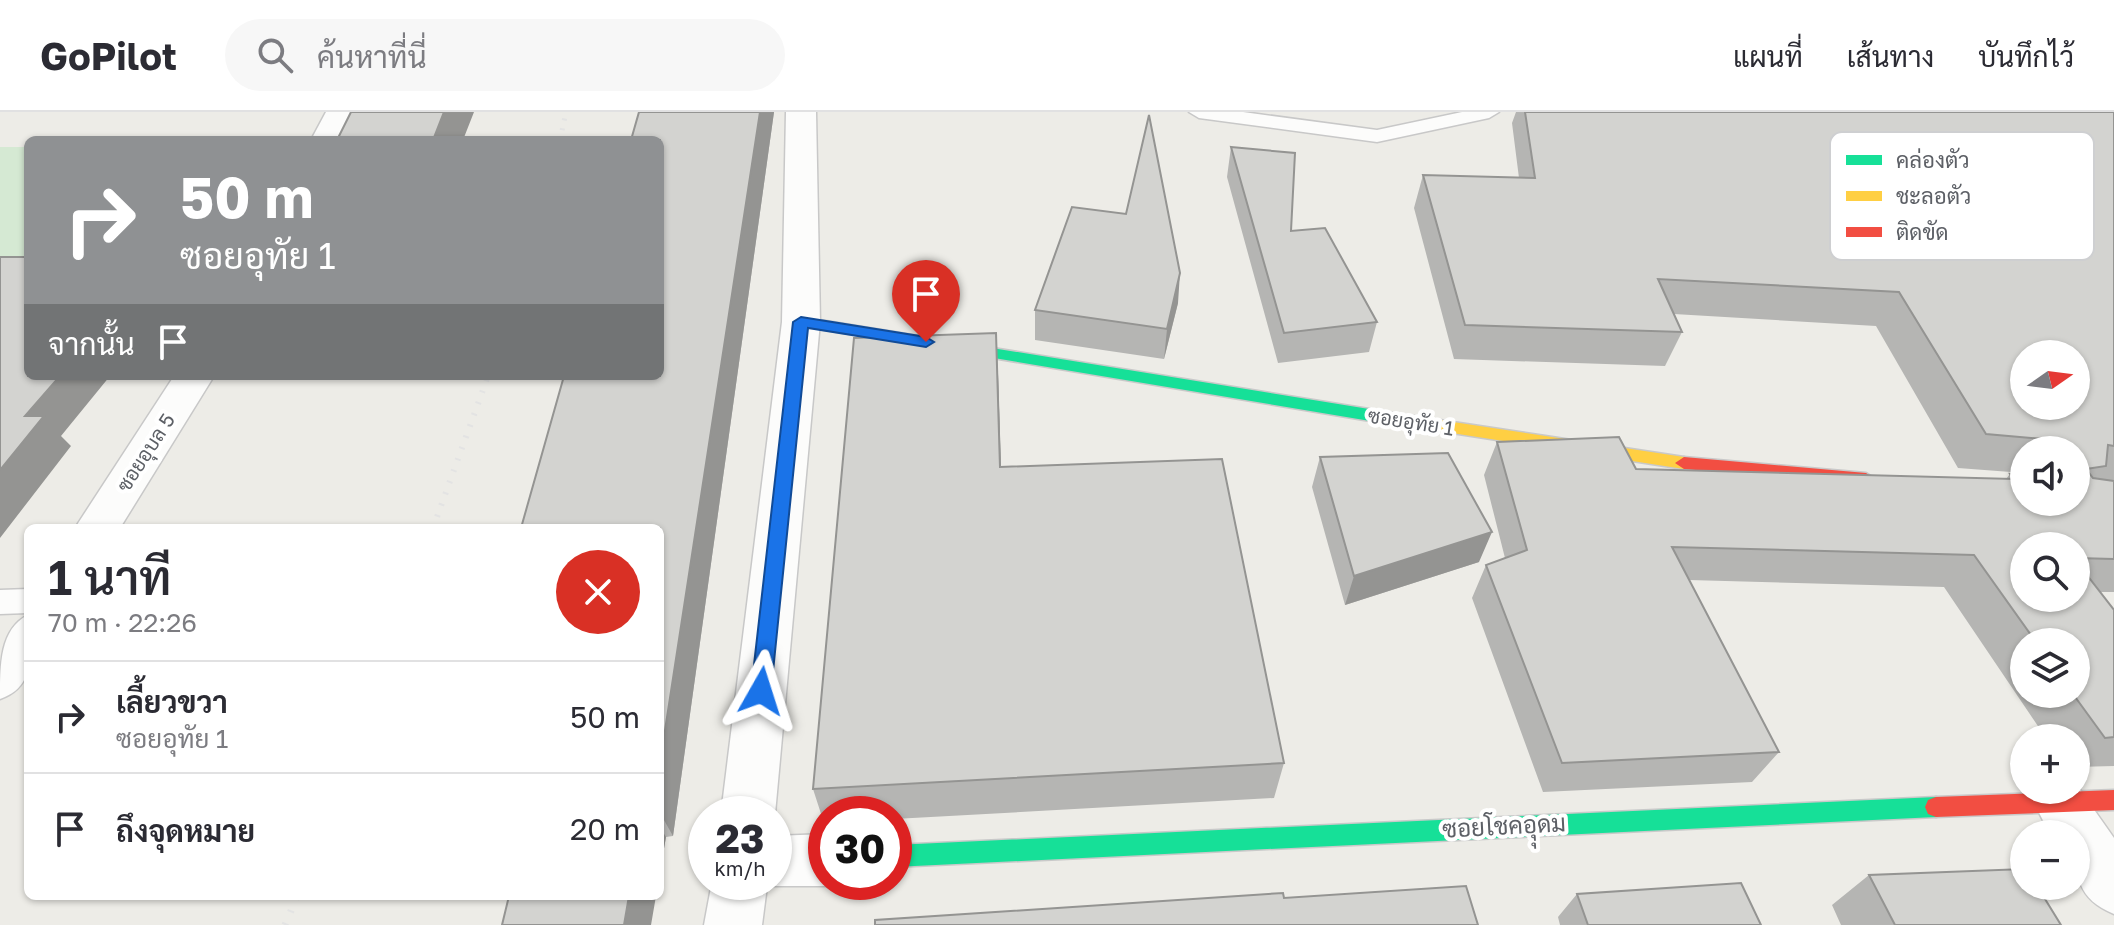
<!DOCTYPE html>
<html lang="th">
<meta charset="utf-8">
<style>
body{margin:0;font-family:"Golos Text",Sarabun,sans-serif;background:#f7f7f7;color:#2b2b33;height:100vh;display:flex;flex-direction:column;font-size:30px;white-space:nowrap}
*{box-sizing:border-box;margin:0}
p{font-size:26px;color:#7c7c81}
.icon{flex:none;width:44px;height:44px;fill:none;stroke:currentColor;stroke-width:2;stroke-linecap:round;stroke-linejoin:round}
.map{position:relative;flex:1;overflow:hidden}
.drawer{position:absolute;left:24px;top:412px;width:640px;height:376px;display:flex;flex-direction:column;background:#fff;border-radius:12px;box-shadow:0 2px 6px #0004}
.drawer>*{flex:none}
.guide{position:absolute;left:24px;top:24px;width:640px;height:244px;border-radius:12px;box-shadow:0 2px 6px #0004;background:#8f9193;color:#fff;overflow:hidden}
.needle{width:52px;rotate:76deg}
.tools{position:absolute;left:2010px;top:228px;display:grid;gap:16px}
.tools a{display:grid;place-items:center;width:80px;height:80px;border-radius:50%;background:#fff;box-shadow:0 2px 6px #0004;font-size:40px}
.speed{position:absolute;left:688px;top:684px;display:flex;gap:16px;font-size:40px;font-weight:700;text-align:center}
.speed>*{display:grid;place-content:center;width:104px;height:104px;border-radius:50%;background:#fff;box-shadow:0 2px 6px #0004;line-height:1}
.speed small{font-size:20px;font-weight:400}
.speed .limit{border:12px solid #d22;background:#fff;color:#111}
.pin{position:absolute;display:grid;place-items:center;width:68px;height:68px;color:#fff;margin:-82px -34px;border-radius:50% 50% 50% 0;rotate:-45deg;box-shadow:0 0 8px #0007}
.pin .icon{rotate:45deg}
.me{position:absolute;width:88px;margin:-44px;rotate:6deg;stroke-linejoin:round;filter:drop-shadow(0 0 6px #0008)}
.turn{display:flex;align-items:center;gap:28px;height:168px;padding:0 24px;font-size:36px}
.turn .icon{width:104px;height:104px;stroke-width:2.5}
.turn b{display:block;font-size:56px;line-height:68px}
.then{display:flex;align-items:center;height:76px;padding:0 24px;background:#0003;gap:16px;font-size:30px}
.round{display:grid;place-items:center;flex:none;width:84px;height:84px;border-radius:42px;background:#f7f7f7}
.headline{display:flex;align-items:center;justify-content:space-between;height:136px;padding:0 24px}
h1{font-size:48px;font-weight:600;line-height:60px}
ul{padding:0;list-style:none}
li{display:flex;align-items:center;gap:24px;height:112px;padding:0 24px;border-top:2px solid #e1e1e2}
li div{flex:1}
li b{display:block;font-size:30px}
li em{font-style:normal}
header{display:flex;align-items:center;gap:48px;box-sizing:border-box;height:112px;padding:0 40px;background:#fff;border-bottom:2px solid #e1e1e2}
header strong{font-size:38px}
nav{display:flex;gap:44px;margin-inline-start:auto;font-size:28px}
.search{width:560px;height:72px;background:#f7f7f7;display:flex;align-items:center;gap:20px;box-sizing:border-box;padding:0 28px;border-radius:44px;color:#7c7c81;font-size:30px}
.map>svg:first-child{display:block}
.green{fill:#d5e9d3}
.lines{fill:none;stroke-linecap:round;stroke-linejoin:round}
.lane-casing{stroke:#c8c8c8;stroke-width:3}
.street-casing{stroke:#c8c8c8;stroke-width:3}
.fast-casing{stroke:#c9c9c9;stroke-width:3}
.slow-casing{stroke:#c9c9c9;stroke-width:3}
.jam-casing{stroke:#c9c9c9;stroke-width:3}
.lane{fill:#fcfcfb;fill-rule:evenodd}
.street{fill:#fcfcfb;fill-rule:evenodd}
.fast{fill:#16e098;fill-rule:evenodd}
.slow{fill:#ffcf43;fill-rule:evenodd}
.jam{fill:#f24e42;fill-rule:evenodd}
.rail-far2{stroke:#e3e3e3;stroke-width:5;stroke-dasharray:2 8;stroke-linecap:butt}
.rail-far1{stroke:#e3e3e3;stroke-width:6;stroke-dasharray:2 10;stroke-linecap:butt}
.rail{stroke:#e3e3e3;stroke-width:7;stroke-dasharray:2 12;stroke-linecap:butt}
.wall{fill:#b5b5b3;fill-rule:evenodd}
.shaded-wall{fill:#949492}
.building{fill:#d3d3d0;stroke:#949492;stroke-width:2;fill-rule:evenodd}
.route{fill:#1a73e8;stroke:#114b97;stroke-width:2}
.labels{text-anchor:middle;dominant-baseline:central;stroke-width:8;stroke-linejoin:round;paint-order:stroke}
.street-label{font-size:20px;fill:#5d6066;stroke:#fff}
.near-street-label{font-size:24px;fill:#5d6066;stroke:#fff}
.key{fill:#fff;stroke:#cecfd1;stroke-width:2}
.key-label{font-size:22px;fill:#5d6066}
</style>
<header>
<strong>GoPilot</strong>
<div class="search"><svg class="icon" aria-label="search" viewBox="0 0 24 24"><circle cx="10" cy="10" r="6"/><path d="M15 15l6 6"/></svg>ค้นหาที่นี่</div>
<nav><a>แผนที่</a><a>เส้นทาง</a><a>บันทึกไว้</a></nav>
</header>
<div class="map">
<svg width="2114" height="813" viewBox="0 0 2114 813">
<rect width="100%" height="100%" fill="#edece7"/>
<!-- green -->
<path class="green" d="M0,35H28V165H0Z"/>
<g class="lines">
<defs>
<path id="lane" d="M1189,0H1243L1377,18L1462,0H1499L1489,6L1377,30L1199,6Z
M28,477V501L0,502V478Z"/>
<path id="street" d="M326,0H356L343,28H311Z
M786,0H816L820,210L775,702H721L782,210Z
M174,264H214L120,416H75Z
M28,503C28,538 39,573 0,587C0,552 0,517 28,503Z
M2076,672L2114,726V802C2074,786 2076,760 2076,722H2050L2034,691L2040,678H2076Z
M826,722V770H837L826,774H767L762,813H704L712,770H774V724Z"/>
<path id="fast" d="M801,205L1400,302L1408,308L1400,314L796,213L793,210Z
M1936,685L1944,688L1947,695L1944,702L1936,705L894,755V733Z"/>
<path id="slow" d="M1400,302L1684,345L1693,351L1684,357L1394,312L1392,308Z"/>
<path id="jam" d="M1684,345L1866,361L1875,367L1866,373L1684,357L1675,351Z
M2114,678V698L1936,705L1928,702L1925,695L1928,688L1936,685Z"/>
</defs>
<!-- lane casing -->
<use href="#lane" class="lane-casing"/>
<!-- street casing -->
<use href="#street" class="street-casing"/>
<!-- fast casing -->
<use href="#fast" class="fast-casing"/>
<!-- slow casing -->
<use href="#slow" class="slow-casing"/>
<!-- jam casing -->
<use href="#jam" class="jam-casing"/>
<!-- lane -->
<use href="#lane" class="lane"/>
<!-- street -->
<use href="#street" class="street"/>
<!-- fast -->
<use href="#fast" class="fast"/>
<!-- slow -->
<use href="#slow" class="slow"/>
<!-- jam -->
<use href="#jam" class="jam"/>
<!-- rail-far2 -->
<path class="rail-far2" d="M560,28L566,0"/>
<!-- rail-far1 -->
<path class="rail-far1" d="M433,416L488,264"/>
<!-- rail -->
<path class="rail" d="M285,813L297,784"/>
</g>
<!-- wall -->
<path class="wall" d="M639,0H774L673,724L666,725L660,759V416Z
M1516,0H2114V480H2100L2114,498V654L2076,655V626H2046L1944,475L1689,468L1779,640L1752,670L1543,680L1472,486L1486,453L1505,446L1484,363L1497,330L1636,357L2006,367L2010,362L2076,390V338H2024V361L1958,356L1876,214L1674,202L1682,220L1665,254L1454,247L1414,96L1423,63L1519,66L1512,11ZM2024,434H2076V486ZM2024,530H2076V582H2024Z
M1231,35L1291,119L1377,210L1369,240L1278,251L1227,65Z
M1178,191L1164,247L1035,228V198Z
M998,262L1001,355L1284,651L1274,686L894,707V702H826V711H824L813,677Z
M1320,345L1479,450L1345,493L1312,375Z
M1869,763L2061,813H1841L1832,793Z
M1577,782L1761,813H1560L1558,805Z"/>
<!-- shaded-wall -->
<path class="shaded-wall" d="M444,0H474L463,28H433Z
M760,0H774L673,724L660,701V651Z
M1180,161L1178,191L1164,247L1167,217Z
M996,221L998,262L1002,395L1000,355Z
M60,264H110L61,324L71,334L0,426V358L25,304Z
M1492,420L1479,450L1345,493L1354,464Z
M660,715L666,725L660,759Z
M629,784H656L651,813H624Z"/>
<!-- building -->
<path class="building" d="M351,0H444L433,28H337Z
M639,0H760L660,651V416H521L564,264H660V28H631Z
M1525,0H2114V334L2108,333L2106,354L2086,357L2093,366L2114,369V447L2076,446V434H2024V486H2076V449L2114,498V625L2105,626L2073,582H2076V530H2036L1974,443L1672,435L1779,640L1562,651L1486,453L1527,438L1497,330L1619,325L1636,357L2013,367L2010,362L2024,363V390H2076V338H2056L2055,328L1986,322L1899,180L1658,167L1682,220L1465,213L1423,63L1535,66ZM2024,242H2076V294H2024Z
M1149,3L1180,161L1167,217L1035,198L1072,95L1126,102Z
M1231,35L1295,41L1291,119L1325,116L1377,210L1284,221Z
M0,145H28V264H60L25,304H44L0,358Z
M996,221L1000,355L1222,347L1284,651L813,677L854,226Z
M1448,341L1492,420L1354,464L1320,345Z
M2024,757V774H2037L2061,813H1895L1869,763Z
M1741,771L1761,813H1588L1577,782Z
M1466,774L1478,813H875V808L1283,781L1284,786Z
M509,784H629L624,813H502Z"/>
<!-- route -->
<path class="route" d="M801,205L926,225L934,230L926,235L808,216L771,579L761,588L751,579L793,210Z"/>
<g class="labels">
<!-- street labels -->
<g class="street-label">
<text transform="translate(1411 309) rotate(9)">ซอยอุทัย 1</text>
<text transform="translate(145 340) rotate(-57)">ซอยอุบล 5</text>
</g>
<!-- near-street labels -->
<g class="near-street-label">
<text transform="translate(1504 713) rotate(-3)">ซอยโชคอุุดม</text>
</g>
</g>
<!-- legend -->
<rect x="1830" y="20" width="264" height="128" rx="12" class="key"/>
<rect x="1846" y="43" width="36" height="10" fill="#16e098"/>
<rect x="1846" y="79" width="36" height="10" fill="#ffcf43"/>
<rect x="1846" y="115" width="36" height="10" fill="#f24e42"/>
<g class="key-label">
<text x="1896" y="56">คล่องตัว</text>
<text x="1896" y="92">ชะลอตัว</text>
<text x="1896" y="128">ติดขัด</text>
</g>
</svg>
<div class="tools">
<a><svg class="needle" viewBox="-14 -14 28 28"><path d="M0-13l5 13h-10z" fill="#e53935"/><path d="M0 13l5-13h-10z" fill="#7c7c81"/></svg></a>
<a><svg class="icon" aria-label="sound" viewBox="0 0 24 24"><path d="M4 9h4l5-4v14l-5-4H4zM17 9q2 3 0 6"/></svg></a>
<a><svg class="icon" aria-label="search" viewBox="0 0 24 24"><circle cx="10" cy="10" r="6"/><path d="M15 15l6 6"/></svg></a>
<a><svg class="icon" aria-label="layers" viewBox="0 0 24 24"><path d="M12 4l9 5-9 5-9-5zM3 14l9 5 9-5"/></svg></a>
<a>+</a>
<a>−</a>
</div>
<div class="speed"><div>23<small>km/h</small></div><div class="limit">30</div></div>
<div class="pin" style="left:926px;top:230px;background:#d93025"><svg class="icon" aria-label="arrive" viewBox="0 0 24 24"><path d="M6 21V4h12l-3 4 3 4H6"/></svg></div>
<svg class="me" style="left:761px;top:579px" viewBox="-20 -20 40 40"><path d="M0-17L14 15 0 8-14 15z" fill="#1a73e8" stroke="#fff" stroke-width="4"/></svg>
<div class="guide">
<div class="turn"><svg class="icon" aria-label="right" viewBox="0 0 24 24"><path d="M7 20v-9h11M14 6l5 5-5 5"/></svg><div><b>50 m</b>ซอยอุทัย 1</div></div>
<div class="then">จากนั้น<svg class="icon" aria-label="arrive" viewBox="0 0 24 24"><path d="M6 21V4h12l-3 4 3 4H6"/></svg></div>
</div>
<section class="drawer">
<div class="headline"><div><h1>1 นาที</h1><p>70 m · 22:26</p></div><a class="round" style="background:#d93025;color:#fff"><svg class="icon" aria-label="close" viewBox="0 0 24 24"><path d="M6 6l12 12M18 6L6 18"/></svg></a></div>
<ul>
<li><svg class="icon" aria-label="right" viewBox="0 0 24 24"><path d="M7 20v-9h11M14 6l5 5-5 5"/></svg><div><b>เลี้ยวขวา</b><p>ซอยอุทัย 1</p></div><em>50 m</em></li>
<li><svg class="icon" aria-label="arrive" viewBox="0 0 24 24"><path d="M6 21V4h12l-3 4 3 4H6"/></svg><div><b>ถึงจุดหมาย</b></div><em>20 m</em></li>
</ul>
</section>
</div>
